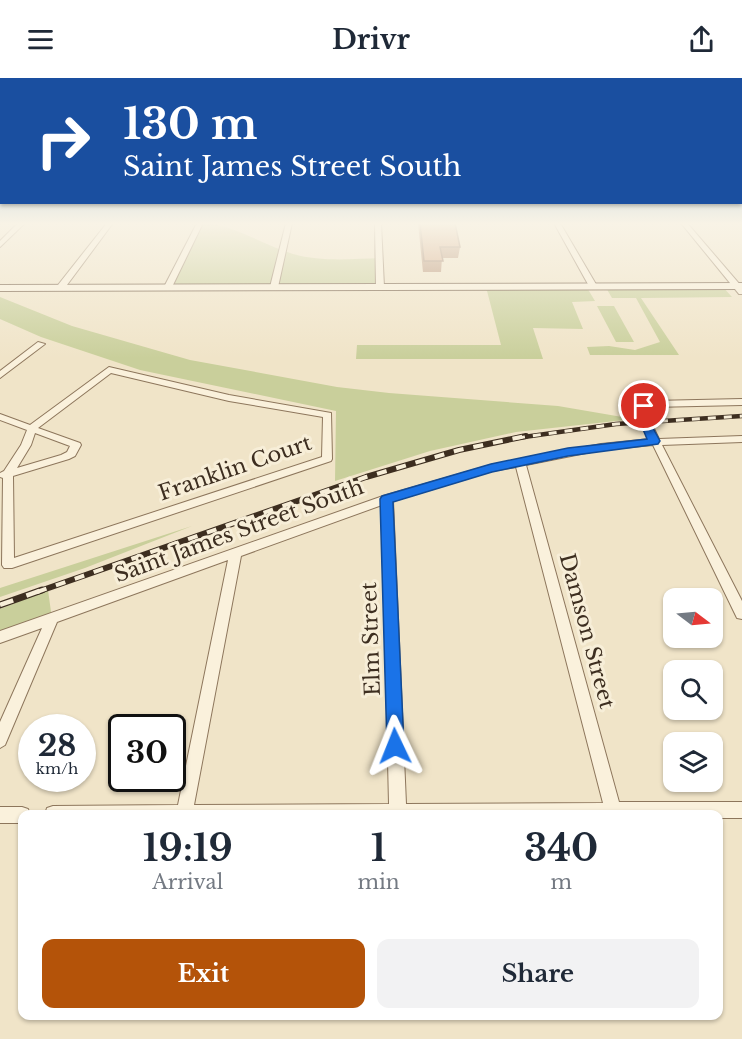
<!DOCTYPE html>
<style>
body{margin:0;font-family:"Libre Baskerville",serif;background:#f2f2f3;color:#1f2937;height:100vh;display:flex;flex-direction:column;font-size:22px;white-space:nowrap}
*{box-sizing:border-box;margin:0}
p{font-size:20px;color:#747a83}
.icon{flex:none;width:33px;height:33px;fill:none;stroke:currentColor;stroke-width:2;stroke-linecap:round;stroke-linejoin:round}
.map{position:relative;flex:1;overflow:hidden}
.sheet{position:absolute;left:18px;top:732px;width:705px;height:210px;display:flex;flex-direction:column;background:#fff;border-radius:12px;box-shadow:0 2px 4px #0004}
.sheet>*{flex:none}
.guide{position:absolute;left:0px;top:0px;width:742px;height:126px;box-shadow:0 2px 4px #0004;background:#1a4fa0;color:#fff;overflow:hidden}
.needle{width:39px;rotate:106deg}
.controls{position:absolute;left:663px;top:510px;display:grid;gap:12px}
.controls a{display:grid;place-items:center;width:60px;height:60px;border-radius:12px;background:#fff;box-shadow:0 2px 4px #0004;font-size:30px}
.speed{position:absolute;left:18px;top:636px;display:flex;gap:12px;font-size:30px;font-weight:700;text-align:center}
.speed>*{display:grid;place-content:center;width:78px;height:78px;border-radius:50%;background:#fff;box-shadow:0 2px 4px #0004;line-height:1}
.speed small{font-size:15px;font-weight:400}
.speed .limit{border:3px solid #111;border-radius:9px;background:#fff;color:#111}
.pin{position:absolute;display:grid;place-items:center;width:51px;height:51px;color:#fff;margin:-26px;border:3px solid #fff;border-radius:50%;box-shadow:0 2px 6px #0007}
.me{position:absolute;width:66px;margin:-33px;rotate:358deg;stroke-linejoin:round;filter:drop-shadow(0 0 4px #0008)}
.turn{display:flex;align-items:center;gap:21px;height:126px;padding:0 24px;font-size:27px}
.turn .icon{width:78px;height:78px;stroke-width:2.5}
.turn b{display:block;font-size:42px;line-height:51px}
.eta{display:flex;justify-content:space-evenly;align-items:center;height:102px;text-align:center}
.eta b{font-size:36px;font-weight:700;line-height:42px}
.primary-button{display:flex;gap:12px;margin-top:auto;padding:12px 24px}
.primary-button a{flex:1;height:69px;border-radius:12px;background:#b45309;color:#fff;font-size:24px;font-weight:700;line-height:69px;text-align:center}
.primary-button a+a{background:#f2f2f3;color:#1f2937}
header{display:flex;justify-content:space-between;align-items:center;height:78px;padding:0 24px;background:#fff;font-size:27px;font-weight:700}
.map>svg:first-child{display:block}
.green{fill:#c9cf9b}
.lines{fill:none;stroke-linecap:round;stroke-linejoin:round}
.street-casing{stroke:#8d765c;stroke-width:2}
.secondary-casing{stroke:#6f573f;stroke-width:2}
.street{fill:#faf1dc;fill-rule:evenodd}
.secondary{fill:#faf1dc;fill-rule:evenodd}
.rail-far2-casing{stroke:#3d2e20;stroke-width:4.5}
.rail-far1-casing{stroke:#3d2e20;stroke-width:6}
.rail-casing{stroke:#3d2e20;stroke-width:7}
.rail-far2{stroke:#f7eed8;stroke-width:3;stroke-dasharray:8;stroke-linecap:butt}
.rail-far1{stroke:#f7eed8;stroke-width:4;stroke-dasharray:10;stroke-linecap:butt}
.rail{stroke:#f7eed8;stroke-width:4.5;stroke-dasharray:14;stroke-linecap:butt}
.wall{fill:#b2896c}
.building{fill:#cf9f7d;stroke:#916f58;stroke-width:1.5}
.route{fill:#1a73e8;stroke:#114b97;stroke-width:1.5}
.labels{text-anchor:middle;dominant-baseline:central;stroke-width:6;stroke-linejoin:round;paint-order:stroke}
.street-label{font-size:21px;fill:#3d2e20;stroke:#f7eed8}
</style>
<header><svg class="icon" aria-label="menu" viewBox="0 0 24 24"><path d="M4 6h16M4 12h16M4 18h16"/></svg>Drivr<svg class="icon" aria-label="share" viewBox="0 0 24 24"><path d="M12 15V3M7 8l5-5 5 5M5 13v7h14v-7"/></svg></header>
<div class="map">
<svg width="742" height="961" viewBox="0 0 742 961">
<rect width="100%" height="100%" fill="#f0e4c8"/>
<!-- green -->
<path class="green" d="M201,145C230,145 264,167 293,176C322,184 351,181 381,180L383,209L168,210Z
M586,208L595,223L572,224L583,251L533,250L543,281H356L357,267H501L486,209Z
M605,208H722L732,219L641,220L679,277H590L587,269L609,268L635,272L660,264L636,220H612Z
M0,219L72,248L190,282L337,309L389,315L558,328L634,341L516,354L430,373L335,403L336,333L140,292L41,259L0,241Z
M597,228H614L634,264H616Z
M192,448L85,490L0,519V510Z
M48,512L52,541L0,559V531Z"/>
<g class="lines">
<defs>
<path id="street" d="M18,145H25L0,169V163Z
M107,145H113L64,211H58V207Z
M197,145H203L172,209L165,211L164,209Z
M286,145H292L278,209L274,211L270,209Z
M375,145H381L384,209L380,211L376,209Z
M554,145H560L597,208L596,210L589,208Z
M681,145H687L742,209V216H739Z
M38,264L45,266L0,300V293Z
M109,289L229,317L331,335L332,381L331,383L12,490H4L2,487L3,400L0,399V395L4,393L21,367L27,352L0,342V336L30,347ZM111,295L229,323L323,339L322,379L14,480L13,398L69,381L75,378L81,367L80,365L38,350ZM35,355L70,368L67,374L61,377L17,390L31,367Z
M742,321V327L652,329L645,332L659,361L742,358V364L662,367L742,523V541L737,540L653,367L601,372L526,387L619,724H742V740H718V736H45L47,730L53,728L178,727L228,482L57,544L5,667L0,670V644L42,550L0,565V553L383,418L491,387L601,366L650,361L635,332L641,326L652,323ZM516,389L603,725L406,726L393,423L492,393ZM382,427L389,726L194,727L241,478Z
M0,729H22L28,731L30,736H22V745H0Z"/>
<path id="secondary" d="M742,205V211L0,213V207Z"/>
</defs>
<!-- street casing -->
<use href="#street" class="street-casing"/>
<!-- secondary casing -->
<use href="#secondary" class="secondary-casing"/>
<!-- street -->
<use href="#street" class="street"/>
<!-- secondary -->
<use href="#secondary" class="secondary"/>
<defs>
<path id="rail-far2" d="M517,360L616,346L742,338"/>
<path id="rail-far1" d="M37,514L366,399L459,372L526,358"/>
<path id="rail" d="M0,527L42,512"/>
</defs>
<!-- rail-far2 casing -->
<use href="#rail-far2" class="rail-far2-casing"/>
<!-- rail-far1 casing -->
<use href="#rail-far1" class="rail-far1-casing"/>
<!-- rail casing -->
<use href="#rail" class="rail-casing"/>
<!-- rail-far2 -->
<use href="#rail-far2" class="rail-far2"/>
<!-- rail-far1 -->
<use href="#rail-far1" class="rail-far1"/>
<!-- rail -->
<use href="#rail" class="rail"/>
</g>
<!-- wall -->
<path class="wall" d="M418,145H455L460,169L458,180H442L441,194H423Z"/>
<!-- building -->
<path class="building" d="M420,145H455L460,169H440L443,183H424Z"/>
<!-- sky -->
<linearGradient id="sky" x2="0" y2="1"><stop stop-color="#8fbad6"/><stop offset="0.52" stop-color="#f8f3e6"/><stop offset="1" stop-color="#f8f3e6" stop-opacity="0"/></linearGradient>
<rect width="742" height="280" fill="url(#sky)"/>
<!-- route -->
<path class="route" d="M644,325L649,328L645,333L646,337L660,363L658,366L568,378L492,394L393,424L404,668L402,674L395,676L389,674L387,668L380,421L382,418L491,386L568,370L647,361L635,332Z"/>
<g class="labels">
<!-- street labels -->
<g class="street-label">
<text transform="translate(235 390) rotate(-19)">Franklin Court</text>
<text transform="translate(239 453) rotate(-20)">Saint James Street South</text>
<text transform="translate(587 553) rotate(75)">Damson Street</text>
<text transform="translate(371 561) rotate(-92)">Elm Street</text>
</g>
</g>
</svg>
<div class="controls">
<a><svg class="needle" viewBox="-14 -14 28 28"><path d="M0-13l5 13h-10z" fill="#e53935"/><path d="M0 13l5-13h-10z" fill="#747a83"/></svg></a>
<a><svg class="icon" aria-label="search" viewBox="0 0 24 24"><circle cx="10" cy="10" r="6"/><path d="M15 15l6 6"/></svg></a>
<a><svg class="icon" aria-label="layers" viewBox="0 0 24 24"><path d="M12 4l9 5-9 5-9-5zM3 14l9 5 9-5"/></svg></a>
</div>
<div class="speed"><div>28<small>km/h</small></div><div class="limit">30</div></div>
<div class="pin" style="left:644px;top:328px;background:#d93025"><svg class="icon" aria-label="arrive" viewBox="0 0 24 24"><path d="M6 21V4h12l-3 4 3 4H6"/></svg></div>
<svg class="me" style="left:395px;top:668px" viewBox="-20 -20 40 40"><path d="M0-17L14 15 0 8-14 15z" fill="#1a73e8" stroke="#fff" stroke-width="4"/></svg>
<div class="guide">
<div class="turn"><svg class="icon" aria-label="right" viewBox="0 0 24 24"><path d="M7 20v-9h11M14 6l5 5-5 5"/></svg><div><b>130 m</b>Saint James Street South</div></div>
</div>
<section class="sheet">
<div class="eta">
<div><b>19:19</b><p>Arrival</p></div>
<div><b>1</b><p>min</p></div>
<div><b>340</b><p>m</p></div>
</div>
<div class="primary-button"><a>Exit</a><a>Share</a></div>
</section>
</div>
